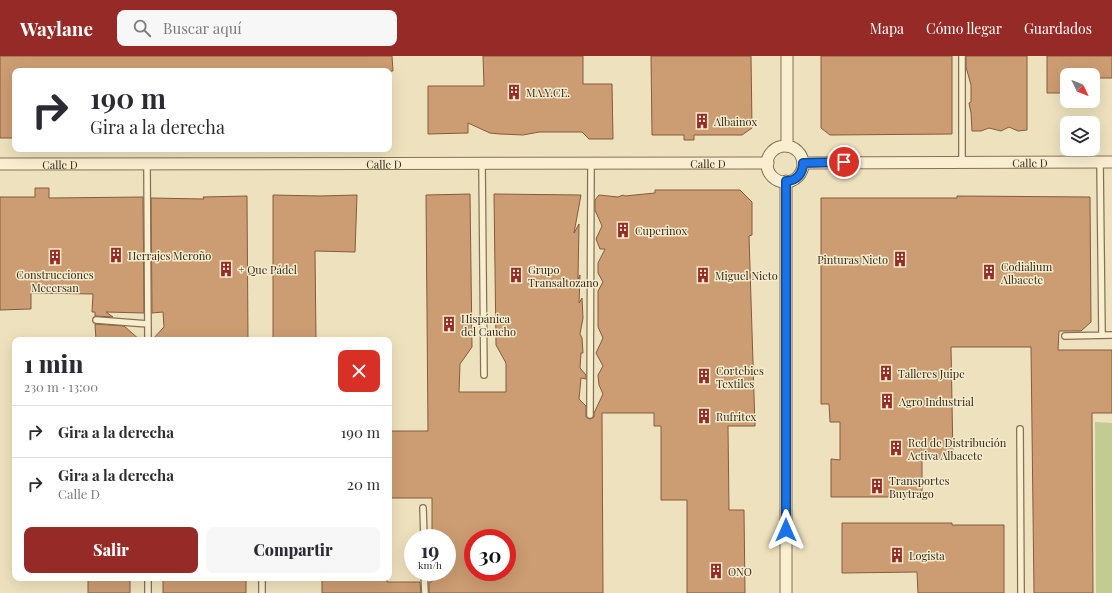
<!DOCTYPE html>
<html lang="es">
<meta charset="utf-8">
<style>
body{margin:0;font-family:"Playfair Display",serif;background:#f7f7f7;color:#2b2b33;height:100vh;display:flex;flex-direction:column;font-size:15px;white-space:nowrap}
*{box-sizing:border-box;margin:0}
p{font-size:13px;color:#7c7c81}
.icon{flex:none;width:22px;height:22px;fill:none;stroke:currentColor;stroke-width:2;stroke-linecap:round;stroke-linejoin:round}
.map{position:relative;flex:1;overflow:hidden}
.sheet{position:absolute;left:12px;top:281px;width:380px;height:244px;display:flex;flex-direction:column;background:#fff;border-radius:8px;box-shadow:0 4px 16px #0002}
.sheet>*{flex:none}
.guide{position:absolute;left:12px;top:12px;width:380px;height:84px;border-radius:8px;box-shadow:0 4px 16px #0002;background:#fff;color:#2b2b33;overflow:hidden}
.needle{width:26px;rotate:133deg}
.tools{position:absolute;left:1060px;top:12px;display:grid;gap:8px}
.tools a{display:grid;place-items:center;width:40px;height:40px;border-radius:8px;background:#fff;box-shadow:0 4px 16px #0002;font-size:20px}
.speed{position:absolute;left:404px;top:473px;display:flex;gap:8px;font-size:20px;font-weight:700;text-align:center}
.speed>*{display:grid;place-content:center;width:52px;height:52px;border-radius:50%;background:#fff;box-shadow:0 4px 16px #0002;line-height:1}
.speed small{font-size:10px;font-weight:400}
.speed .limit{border:6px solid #d22;background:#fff;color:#111}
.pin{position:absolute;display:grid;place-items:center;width:34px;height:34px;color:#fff;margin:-17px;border:2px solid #fff;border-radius:50%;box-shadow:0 1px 4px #0007}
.me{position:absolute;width:44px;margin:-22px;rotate:0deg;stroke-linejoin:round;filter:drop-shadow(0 0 3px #0008)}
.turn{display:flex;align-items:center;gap:14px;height:84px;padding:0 12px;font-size:18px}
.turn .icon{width:52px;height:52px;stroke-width:2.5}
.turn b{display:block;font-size:28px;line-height:34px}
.round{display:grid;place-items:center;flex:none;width:42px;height:42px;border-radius:8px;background:#f7f7f7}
.overview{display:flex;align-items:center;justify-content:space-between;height:68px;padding:0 12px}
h1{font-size:24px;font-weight:800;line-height:30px}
.cta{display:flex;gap:8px;margin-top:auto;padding:8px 12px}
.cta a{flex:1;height:46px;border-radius:8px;background:#952a26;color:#fff;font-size:16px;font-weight:800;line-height:46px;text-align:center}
.cta a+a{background:#f7f7f7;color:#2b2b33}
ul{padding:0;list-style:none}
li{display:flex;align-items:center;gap:12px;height:52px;padding:0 12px;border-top:1px solid #e1e1e2}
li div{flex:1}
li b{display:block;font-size:15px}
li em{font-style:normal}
header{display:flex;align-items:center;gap:24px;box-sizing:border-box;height:56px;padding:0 20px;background:#952a26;color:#fff}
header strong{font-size:19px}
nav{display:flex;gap:22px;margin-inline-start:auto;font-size:14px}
.search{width:280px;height:36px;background:#f7f7f7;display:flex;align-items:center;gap:10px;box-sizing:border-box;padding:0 14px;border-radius:8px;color:#7c7c81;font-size:15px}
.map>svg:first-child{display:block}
.green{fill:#c2cb91}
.building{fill:#cc9c72;stroke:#855c3c;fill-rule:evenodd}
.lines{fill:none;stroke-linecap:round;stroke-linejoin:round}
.service-casing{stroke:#857256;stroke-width:8}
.minor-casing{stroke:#857256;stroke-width:13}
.service{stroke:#f9eed0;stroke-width:5.5}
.minor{stroke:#f9eed0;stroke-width:11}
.route-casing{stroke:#114b97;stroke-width:10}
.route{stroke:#1a73e8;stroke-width:7}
.labels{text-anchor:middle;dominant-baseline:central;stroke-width:3;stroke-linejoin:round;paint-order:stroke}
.poi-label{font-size:11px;fill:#35291b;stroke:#f5ebcd;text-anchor:start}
.street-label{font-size:11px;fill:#35291b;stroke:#f5ebcd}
</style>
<header>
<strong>Waylane</strong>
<div class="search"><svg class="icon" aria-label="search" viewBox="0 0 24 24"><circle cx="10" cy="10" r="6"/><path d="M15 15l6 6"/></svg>Buscar aquí</div>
<nav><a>Mapa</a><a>Cómo llegar</a><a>Guardados</a></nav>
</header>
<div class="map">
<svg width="1112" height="537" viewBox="0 0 1112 537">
<rect width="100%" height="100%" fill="#eee1bd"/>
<!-- green -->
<path class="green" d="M1095,366L1112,367V537H1096Z"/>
<!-- building -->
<path class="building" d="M0,0H392L393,15H15V82H0Z
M483,0H583V28H612L613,83H589L582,76H539L523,79L500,78L490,77L468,67V77L428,78V30H484Z
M651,0H751L752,72L742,79H694V84H684V79H652Z
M821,0H952V78L830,79L821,72Z
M966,0H1027V74L1018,75L1009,71L1001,75L989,72L981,75H972L971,57L969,47L971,46V29L966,11Z
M1047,0H1112V22H1093V19H1067V37H1047Z
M35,132H49V142L143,141L144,257L106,256L113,261L95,260V256H92L93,238L31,237V253L0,254V141H35Z
M655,134H740L752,146V179L749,180L755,370H728L729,454H744L745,537H687V444H661V370H654V357H602L603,537H429V526H432V516H447V482H432V442H389V375H428L426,139L470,138L472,291L460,308L459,336H506V307L496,289L494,138L581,139L574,177L579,168L578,223L580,219L579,247L582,242L583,262L580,278L582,282L583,297H581L580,312L586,319V323L581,322L579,343L586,350V361L590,363L594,361V357L603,338L599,329L598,319L603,310L596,297L603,282L598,271V235L603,226L598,217V207L605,193H600L596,183L602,170L595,154V144L599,139L618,141L623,139L625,140L655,137ZM473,482H507V516H473Z
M273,139L320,140L357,139L355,196L315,195L316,284H273Z
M247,140L248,284H152L164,271L163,256L152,257L151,142L204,143L203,141Z
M957,140L1090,141L1091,266L1081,275H1059L1058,294H1112V357H1092L1093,537H1034L1031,291H951L953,403H922V441H831V403L840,404V366H830L829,348H821V142H957Z
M95,268L124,270L140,284H96Z
M842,467H952V469H1004V537H918L917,516L842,517Z
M88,522H130V537H88Z
M163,522H246V537H163Z
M322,522H387V526H420L421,537H322Z"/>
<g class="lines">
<defs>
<path id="service" d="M962,0V106
M1100,106L1102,279
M482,107L484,319
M147,108L148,284
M96,264L148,268
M1065,280L1112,279
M590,359L591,107
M1020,373L1021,537
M423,452L424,482
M424,516L425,537
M148,522V537
M262,522V537"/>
<g id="minor">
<path d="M787,0V90"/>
<circle cx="785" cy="108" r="18"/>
<path id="s1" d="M803,107L1112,106"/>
<path id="s2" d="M0,108L768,107"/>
<path d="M786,125V537"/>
</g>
</defs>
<!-- service casing -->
<use href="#service" class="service-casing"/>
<!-- minor casing -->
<use href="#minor" class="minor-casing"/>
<!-- service -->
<use href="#service" class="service"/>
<!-- minor -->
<use href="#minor" class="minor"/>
</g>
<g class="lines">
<defs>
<path id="route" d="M786,474V125C797,125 803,117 803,107L844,106"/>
</defs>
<!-- route casing -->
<use href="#route" class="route-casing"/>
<!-- route -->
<use href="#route" class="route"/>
</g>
<!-- icons -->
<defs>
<symbol id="building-bare" viewBox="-9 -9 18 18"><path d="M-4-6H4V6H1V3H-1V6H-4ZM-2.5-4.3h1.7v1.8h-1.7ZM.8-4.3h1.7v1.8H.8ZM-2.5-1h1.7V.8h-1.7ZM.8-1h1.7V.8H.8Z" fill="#952a26" stroke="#f5ebcd" stroke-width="2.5" paint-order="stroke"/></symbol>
</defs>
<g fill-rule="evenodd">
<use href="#building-bare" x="503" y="25" width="22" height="22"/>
<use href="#building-bare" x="691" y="54" width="22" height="22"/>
<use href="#building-bare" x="612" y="163" width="22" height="22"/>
<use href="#building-bare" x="105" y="188" width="22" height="22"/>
<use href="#building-bare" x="44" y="190" width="22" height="22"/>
<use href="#building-bare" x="889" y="192" width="22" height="22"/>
<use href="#building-bare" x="215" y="202" width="22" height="22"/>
<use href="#building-bare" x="978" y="205" width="22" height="22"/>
<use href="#building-bare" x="505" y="208" width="22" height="22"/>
<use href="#building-bare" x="692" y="208" width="22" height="22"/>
<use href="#building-bare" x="438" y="257" width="22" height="22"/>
<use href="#building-bare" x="875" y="306" width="22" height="22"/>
<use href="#building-bare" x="693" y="309" width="22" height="22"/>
<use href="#building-bare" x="876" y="334" width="22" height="22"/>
<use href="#building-bare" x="693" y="349" width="22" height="22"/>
<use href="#building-bare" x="885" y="381" width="22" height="22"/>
<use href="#building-bare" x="866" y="419" width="22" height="22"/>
<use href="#building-bare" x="886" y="488" width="22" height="22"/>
<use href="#building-bare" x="705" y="504" width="22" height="22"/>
</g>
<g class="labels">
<!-- poi labels -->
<g class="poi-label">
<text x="526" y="36">MA.Y.CE.</text>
<text x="714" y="65">Albainox</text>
<text x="635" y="174">Cuperinox</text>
<text x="128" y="199">Herrajes Meroño</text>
<text x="888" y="203" text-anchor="end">Pinturas Nieto</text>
<text x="1001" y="210">Codialium<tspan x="1001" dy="13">Albacete</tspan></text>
<text x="238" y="213">+ Que Pádel</text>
<text x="528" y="213">Grupo<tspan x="528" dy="13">Transaltozano</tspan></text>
<text x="55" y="218" text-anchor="middle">Construcciones<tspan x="55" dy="13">Mecersan</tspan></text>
<text x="715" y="219">Miguel Nieto</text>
<text x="461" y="262">Hispánica<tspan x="461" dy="13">del Caucho</tspan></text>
<text x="716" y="314">Cortebies<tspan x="716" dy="13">Textiles</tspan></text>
<text x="898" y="317">Talleres Juipe</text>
<text x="899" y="345">Agro Industrial</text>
<text x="716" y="360">Rufritex</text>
<text x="908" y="386">Red de Distribución<tspan x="908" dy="13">Activa Albacete</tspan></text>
<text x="889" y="424">Transportes<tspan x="889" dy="13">Buytrago</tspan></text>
<text x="909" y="499">Logista</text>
<text x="728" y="515">ONO</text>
</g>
<!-- street labels -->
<g class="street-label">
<text stroke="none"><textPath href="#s2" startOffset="708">Calle D</textPath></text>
<text stroke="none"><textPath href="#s1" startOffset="227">Calle D</textPath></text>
<text stroke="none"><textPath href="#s2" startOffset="384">Calle D</textPath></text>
<text stroke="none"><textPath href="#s2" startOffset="60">Calle D</textPath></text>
</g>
</g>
</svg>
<div class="tools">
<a><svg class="needle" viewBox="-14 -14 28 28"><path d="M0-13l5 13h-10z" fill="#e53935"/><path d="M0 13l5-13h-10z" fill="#7c7c81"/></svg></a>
<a><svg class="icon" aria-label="layers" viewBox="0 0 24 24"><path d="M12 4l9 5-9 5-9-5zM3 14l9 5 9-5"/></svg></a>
</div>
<div class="speed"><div>19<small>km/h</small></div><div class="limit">30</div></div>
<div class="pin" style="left:844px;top:106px;background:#d93025"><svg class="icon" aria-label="arrive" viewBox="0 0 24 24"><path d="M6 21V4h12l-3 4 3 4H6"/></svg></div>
<svg class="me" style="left:786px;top:474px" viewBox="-20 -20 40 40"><path d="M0-17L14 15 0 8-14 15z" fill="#1a73e8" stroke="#fff" stroke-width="4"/></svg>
<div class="guide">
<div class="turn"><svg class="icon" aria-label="right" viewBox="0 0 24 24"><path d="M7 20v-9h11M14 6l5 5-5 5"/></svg><div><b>190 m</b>Gira a la derecha</div></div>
</div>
<section class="sheet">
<div class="overview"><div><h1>1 min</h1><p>230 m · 13:00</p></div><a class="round" style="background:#d93025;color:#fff"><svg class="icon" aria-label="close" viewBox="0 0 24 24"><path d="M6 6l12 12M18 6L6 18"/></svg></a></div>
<ul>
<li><svg class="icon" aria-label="right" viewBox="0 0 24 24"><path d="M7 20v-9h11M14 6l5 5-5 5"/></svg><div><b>Gira a la derecha</b></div><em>190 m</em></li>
<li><svg class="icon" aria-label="right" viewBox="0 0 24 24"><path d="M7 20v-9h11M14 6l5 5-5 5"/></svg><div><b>Gira a la derecha</b><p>Calle D</p></div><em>20 m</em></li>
</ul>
<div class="cta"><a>Salir</a><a>Compartir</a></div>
</section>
</div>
